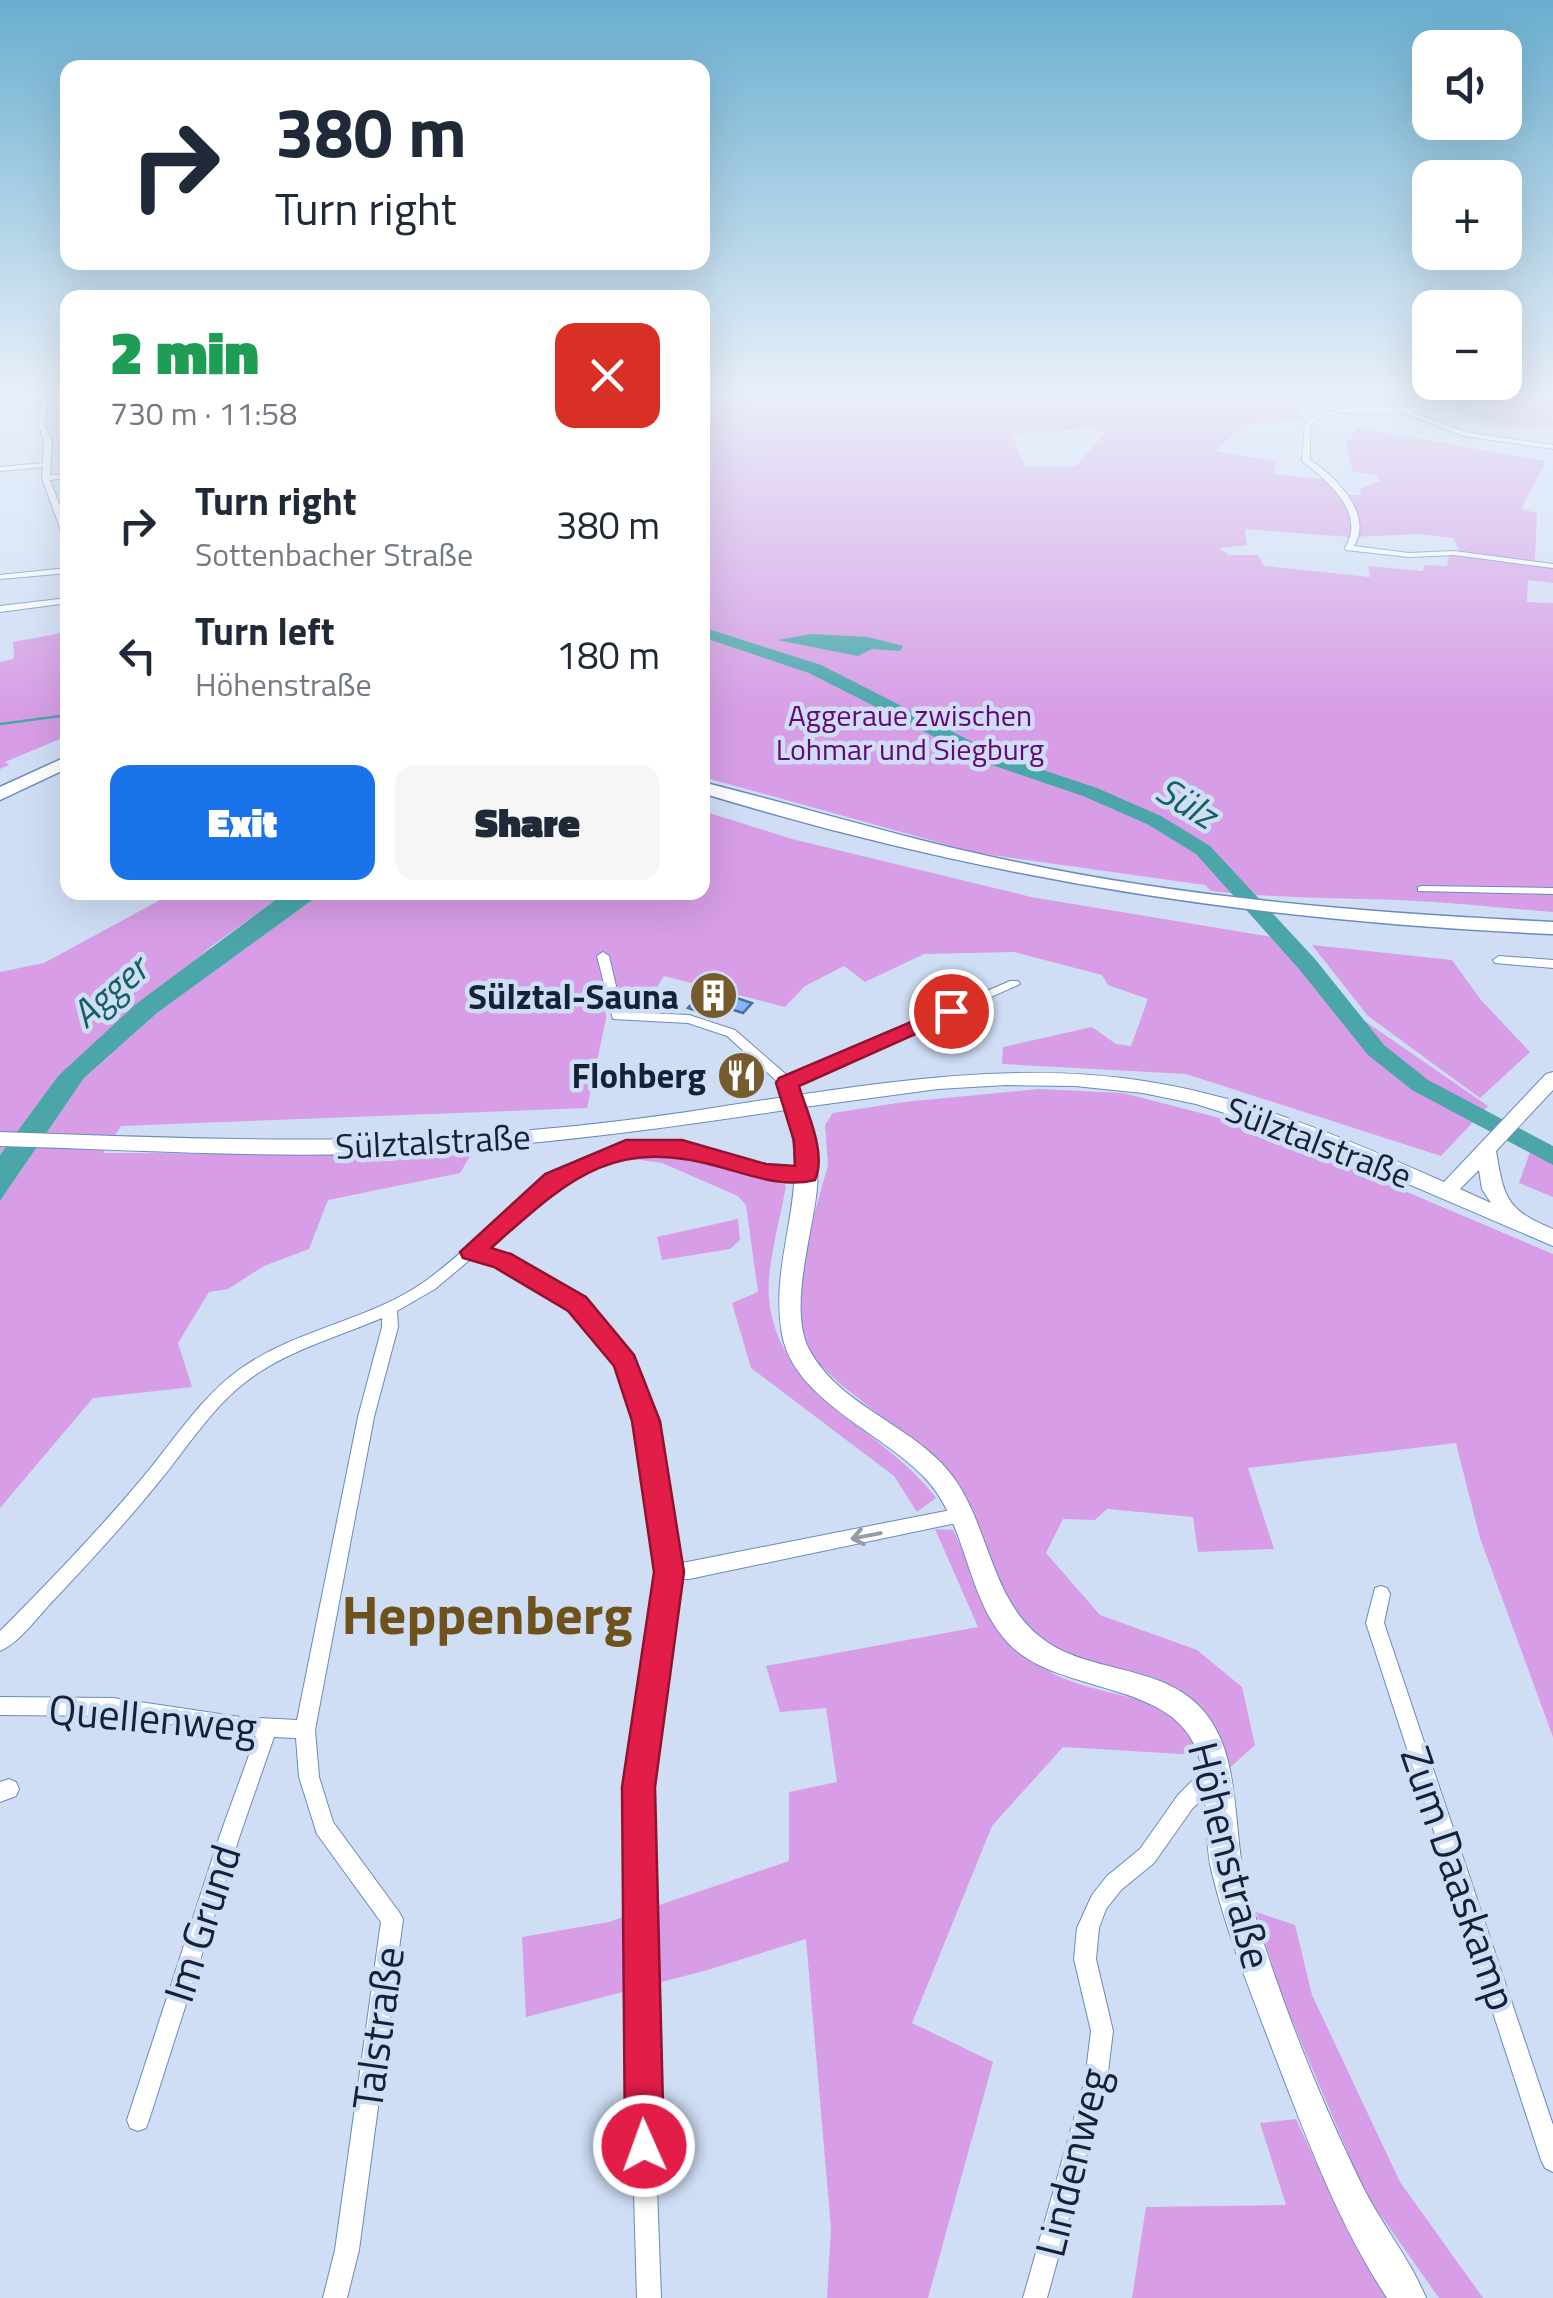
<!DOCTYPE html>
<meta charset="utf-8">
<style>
body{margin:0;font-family:"Titillium Web",sans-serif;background:#f6f6f7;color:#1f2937;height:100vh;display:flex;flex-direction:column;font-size:38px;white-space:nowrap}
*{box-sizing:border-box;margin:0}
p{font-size:32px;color:#747a83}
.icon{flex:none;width:55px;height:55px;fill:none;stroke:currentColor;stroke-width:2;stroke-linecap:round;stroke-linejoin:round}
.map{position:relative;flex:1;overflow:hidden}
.side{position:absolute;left:60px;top:290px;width:650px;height:610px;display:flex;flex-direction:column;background:#fff;border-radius:20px;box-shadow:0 10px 40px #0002}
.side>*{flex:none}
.top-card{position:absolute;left:60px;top:60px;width:650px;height:210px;border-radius:20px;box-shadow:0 10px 40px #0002;background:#fff;color:#1f2937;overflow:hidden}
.fabs{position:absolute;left:1412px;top:30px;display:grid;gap:20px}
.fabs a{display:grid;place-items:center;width:110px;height:110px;border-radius:20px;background:#fff;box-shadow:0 10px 40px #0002;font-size:50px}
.pin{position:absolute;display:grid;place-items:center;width:85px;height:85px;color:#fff;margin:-42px;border:5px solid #fff;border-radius:50%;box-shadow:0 2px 10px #0007}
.me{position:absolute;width:110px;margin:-55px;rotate:358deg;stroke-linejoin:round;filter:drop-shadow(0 0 8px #0008)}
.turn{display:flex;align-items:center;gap:35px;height:210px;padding:0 50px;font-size:45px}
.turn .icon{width:130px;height:130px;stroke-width:2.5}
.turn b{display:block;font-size:70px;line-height:85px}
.round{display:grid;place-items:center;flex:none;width:105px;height:105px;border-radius:20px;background:#f6f6f7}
.headline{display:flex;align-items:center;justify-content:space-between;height:170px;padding:0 50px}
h1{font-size:60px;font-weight:800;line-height:75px;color:#1e9e55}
.button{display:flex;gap:20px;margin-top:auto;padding:20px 50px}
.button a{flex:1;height:115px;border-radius:20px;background:#1a73e8;color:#fff;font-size:40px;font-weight:800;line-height:115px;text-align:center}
.button a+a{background:#f6f6f7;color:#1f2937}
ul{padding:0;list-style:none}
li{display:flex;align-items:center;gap:30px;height:130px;padding:0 50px}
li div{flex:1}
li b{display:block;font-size:38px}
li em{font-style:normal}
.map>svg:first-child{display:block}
.green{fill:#d79de6;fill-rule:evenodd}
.water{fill:#4ba6aa}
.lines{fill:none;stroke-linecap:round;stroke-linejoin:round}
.stream{stroke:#4ba6aa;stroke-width:2.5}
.river{fill:#4ba6aa;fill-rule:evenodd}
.building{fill:#86b3fb;stroke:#4e6ea1;stroke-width:2.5}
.minor-casing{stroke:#698abf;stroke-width:2}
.secondary-casing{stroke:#698abf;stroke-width:2}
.motorway-casing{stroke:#698abf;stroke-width:3}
.minor{fill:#fff;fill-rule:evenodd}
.secondary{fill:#fff;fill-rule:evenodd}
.motorway{fill:#fff;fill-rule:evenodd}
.oneway{stroke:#959ca5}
.route{fill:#e11d48;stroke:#92132f;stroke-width:2.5}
.labels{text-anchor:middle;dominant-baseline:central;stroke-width:9;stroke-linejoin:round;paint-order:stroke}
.far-park-label{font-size:30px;fill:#650778;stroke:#cfdef5}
.poi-label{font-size:35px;font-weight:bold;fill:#142237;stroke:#cfdef5;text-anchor:end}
.street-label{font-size:35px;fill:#142237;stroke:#cfdef5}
.water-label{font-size:38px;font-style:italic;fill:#156064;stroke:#cfdef5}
.near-street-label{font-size:42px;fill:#142237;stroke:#cfdef5}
.near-district-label{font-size:55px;font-weight:bold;fill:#6f511b;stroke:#cfdef5}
</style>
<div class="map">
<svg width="1553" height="2298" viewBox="0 0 1553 2298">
<rect width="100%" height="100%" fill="#cfdef5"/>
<!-- green -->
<path class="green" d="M702,393H1286L1300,408L1298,413L1307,419L1243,425L1216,451L1277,462L1273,474L1332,480L1343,495H1362L1360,489L1380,481L1376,475L1353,472L1346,444L1358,428L1546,461L1521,509L1537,513L1535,562L1460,552L1453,538L1420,534L1350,537L1245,529L1247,545L1219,548L1229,555H1258L1264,566L1370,577L1368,566L1423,571L1424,565L1447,566L1449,555L1553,568V583L1528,580L1527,602L1553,603V912C1501,908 1449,902 1397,900C1334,898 1273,898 1211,891L1205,885L977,853L703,777ZM1096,428L1105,433L1076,466L1025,467L1012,434Z
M1531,394L1553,403V414L1544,415L1553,420V427L1500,428L1460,416L1551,405Z
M67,632V736L5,762L9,765L0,769V662L14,659L13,642Z
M703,811L792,839L1031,897L1296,941L1359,1017L1488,1106L1441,1156L1186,1074L1002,1064L1003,1047L1092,1027L1116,1044L1131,1046L1148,999L1108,985L1102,975L1014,952L924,954L865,982L844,966L805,986L785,1007L664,976L644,1008L617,1005L604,962L606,1019L587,1108L121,1126L103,1153L357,1154L475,1148L460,1173L328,1200L309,1249L264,1266L228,1289L209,1292L178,1343L192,1387L93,1398L0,1508V1201L84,1078L157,1013L322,893L702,892Z
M173,893H286L213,945L58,1076L0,1155V972L44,963Z
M1312,945L1452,960L1481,1000L1530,1052L1480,1098L1368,1016Z
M1039,1089L1123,1093L1251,1126L1553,1254V1737L1480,1538L1456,1443L1248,1468L1274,1549L1198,1552L1193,1517L1107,1509L1095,1520L1063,1519L1046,1553L1100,1615L1197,1650L1242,1687L1255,1745L1224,1773L1218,1737L1179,1689L1145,1676L1078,1664L1025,1629L915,1443L839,1383L818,1363L804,1342L797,1305V1276L828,1165L825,1125L833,1113L904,1102Z
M633,1150L679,1156L786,1185C781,1217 766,1267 769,1298C777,1396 884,1428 936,1498L917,1512L894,1476L751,1368L732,1303L758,1292L746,1205L738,1196L662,1163L619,1157Z
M1530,1152L1553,1163V1197L1519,1183Z
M738,1219L740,1240L730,1249L662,1260L657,1237Z
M935,1529L953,1530C974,1575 995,1626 1033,1660C1074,1696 1140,1688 1182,1721C1190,1728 1195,1745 1199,1755L1063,1747L992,1826L912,2023L993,2062L928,2298H827L831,2228L806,1939L704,1971L526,2017L522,1937L609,1922L789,1861V1792L837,1782L826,1708L780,1712L766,1666L978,1627Z
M1256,1912L1295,1925L1312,1995L1400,2182L1483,2298H1439L1365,2193L1282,1997Z
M1296,2119L1343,2221L1391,2298H1132L1146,2207L1286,2205L1260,2123Z"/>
<!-- water -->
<path class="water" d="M812,634L868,637L903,646L900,651L872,649L858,656L777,640Z
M285,893H322L157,1013L84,1078L0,1201V1155L58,1076L136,1004Z"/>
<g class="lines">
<!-- stream -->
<path class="stream" d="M0,724L68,715"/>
<!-- river -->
<path class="river" d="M702,627L821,665L998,755L1097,788L1161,816L1210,846L1315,959L1384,1045L1428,1080L1553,1146V1165L1412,1090L1368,1055L1299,969L1196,854L1147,824L1083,796L986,763L809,673L702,637Z"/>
</g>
<!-- building -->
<path class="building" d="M706,988L752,1003L743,1013L718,1005L709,1015L688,1008Z"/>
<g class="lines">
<defs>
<path id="minor" d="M24,393H50L48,395L45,425L52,441L50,475L68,474V478L50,480L68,527V541L64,539L42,478L43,467L0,471V467L43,463L44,441L39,425L41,395L0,399V395Z
M1516,393H1534L1411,412L1465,432L1553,445V449L1464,436L1401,412H1342L1320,418L1310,426V460C1335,476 1374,514 1354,546L1409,553L1454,551L1553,564V568L1454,555L1409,557L1346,550L1345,548C1367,513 1327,480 1302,461L1305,424C1339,398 1381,411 1421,407C1453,403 1484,398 1516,393Z
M68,568V573L0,579V575Z
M68,598V603L0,612V606Z
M1422,886L1553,888V894L1418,891V887Z
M603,952L609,956L622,1012L689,1015L735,1030L789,1077L1010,981H1018L1020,984L794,1085L801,1104L794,1108L787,1104L781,1085L727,1036L688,1023L613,1019L597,956Z
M1499,956L1553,960V968L1495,963L1493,960Z
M651,1142C691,1146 728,1162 767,1167C782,1170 802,1166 813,1174C788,1193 704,1158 672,1153C657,1151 641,1150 627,1153C569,1164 523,1211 481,1250C643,1301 664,1412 677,1564L961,1508L967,1510L970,1515L967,1520L961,1522L689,1579H677L648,1787L654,1968L651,2022L661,2298H637L629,2022L632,1968L628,1787L660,1572L648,1463L635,1406L626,1381L605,1345L589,1327L553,1296L512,1272L472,1258L435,1289L397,1311L398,1327L374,1417L315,1730L319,1777L333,1822L399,1912L403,1919L359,2250L347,2298H323L335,2250L381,1922L317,1834L299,1777L296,1738L274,1737L240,1835L149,2120L146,2128L138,2131L130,2128L127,2120L220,1835L256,1736L113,1716L0,1715V1697L113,1698L240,1717L297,1720L358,1417L382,1327V1318C333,1339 278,1353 237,1389C206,1416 184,1452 158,1483C124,1525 87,1565 50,1604C36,1619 19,1643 0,1651V1631C50,1581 99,1530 144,1476C175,1439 201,1397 240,1369C296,1329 368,1321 424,1282C502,1226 546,1150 651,1142Z
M1381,1586L1387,1588L1390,1594L1384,1623L1553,2125V2172L1545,2168L1541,2160L1366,1623L1375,1588Z
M1212,1766L1219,1768L1222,1775L1219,1782L1192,1809L1154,1863L1121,1890L1106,1909L1099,1928L1096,1959L1113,2031L1107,2080L1047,2298H1023L1085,2080L1091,2031L1074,1959L1077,1928L1092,1895L1107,1876L1140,1849L1178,1795L1205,1768Z
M9,1779L16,1782L19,1789L16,1796L0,1802V1782Z"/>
<path id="secondary" d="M1553,1072V1090L1496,1151C1504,1199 1507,1210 1553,1229V1246L1294,1135L1196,1104L1143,1093L1075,1086L1006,1085L938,1089L804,1107C813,1134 819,1159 817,1188C813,1234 787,1310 810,1351C842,1409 920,1427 956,1481C991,1533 992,1605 1047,1642C1093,1673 1159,1665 1199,1706C1245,1753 1230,1833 1248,1892C1277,1992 1317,2093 1363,2187C1382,2225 1410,2259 1426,2298H1387C1337,2222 1306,2136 1273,2051C1251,1993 1227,1934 1212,1873C1202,1834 1211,1781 1195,1746C1166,1680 1056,1694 1008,1643C964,1595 968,1521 923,1476C881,1432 793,1399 782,1334C768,1256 813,1192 786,1110C643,1132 501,1150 356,1154C237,1157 119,1149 0,1146V1132C174,1138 347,1146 521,1131C594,1125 666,1116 738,1104C872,1084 1009,1060 1144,1081C1249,1097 1347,1139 1444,1182L1546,1074ZM1479,1170L1482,1189L1491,1203L1460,1189Z"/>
<path id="motorway" d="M68,756V768L0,800V787Z
M702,782C806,808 905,839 1011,861C1189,899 1371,913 1553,922V934C1257,921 986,880 702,793Z"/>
</defs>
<!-- minor casing -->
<use href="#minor" class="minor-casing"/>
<!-- secondary casing -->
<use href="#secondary" class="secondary-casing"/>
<!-- motorway casing -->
<use href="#motorway" class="motorway-casing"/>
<!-- minor -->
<use href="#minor" class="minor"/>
<!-- secondary -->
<use href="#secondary" class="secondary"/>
<!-- motorway -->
<use href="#motorway" class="motorway"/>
</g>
<!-- one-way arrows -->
<defs><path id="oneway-shaft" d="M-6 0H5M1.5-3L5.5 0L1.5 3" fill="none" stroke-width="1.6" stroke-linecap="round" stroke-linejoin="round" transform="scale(2.5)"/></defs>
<use class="oneway" href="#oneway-shaft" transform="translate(866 1536) rotate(169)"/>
<!-- sky -->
<linearGradient id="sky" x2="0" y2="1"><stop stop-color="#69aecf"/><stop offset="0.55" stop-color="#e9f0fa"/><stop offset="1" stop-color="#e9f0fa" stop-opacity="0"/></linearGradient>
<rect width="1553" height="715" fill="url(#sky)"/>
<!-- route -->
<path class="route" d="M951,1005L961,1011L958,1015L799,1086C807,1113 827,1153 815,1180C785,1188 752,1176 724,1168C613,1135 570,1178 491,1248L511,1254L586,1297L634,1355L660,1421L684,1572L655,1787L664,2146L658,2160L644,2165L631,2160L625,2146L622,1787L654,1572L632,1421L614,1366L568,1311L494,1267L463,1258L460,1252L545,1174L626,1140H682L766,1164L795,1166L794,1141L776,1083L779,1078Z"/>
<!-- icons -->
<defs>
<symbol id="building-disc" viewBox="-11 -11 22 22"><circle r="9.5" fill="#755b2d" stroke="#cfdef5"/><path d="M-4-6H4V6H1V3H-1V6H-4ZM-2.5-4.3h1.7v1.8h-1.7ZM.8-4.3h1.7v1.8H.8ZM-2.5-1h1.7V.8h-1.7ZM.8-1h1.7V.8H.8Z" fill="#fff"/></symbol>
<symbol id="restaurant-disc" viewBox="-11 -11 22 22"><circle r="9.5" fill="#755b2d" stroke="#cfdef5"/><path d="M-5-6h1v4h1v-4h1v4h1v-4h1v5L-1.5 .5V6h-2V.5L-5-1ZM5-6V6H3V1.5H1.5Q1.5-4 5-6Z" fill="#fff"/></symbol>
</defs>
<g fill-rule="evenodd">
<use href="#building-disc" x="686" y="968" width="55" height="55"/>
<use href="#restaurant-disc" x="714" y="1048" width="55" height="55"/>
</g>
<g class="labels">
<!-- far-park labels -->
<g class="far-park-label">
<text x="910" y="715">Aggeraue zwischen<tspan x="910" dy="34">Lohmar und Siegburg</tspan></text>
</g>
<!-- poi labels -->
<g class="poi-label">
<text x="679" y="996">Sülztal-Sauna</text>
<text x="706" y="1075">Flohberg</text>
</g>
<!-- street labels -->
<g class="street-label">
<text transform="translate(433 1141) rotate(-3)">Sülztalstraße</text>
<text transform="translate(1319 1142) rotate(21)">Sülztalstraße</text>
</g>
<!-- water labels -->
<g class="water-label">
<text transform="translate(1187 802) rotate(31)">Sülz</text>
<text transform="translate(109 991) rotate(-41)">Agger</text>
</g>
<!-- near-street labels -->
<g class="near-street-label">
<text transform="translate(153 1717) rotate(5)">Quellenweg</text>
<text transform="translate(1231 1855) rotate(76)">Höhenstraße</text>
<text transform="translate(1460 1878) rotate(71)">Zum Daaskamp</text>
<text transform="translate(201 1923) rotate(-72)">Im Grund</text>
<text transform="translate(377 2028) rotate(-82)">Talstraße</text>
<text transform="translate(1071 2162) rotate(-76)">Lindenweg</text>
</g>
<!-- near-district labels -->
<g class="near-district-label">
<text x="487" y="1613">Heppenberg</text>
</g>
</g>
</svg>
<div class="fabs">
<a><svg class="icon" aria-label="sound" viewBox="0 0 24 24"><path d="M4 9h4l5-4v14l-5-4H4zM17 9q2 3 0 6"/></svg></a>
<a>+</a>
<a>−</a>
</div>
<div class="pin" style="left:951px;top:1011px;background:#d93025"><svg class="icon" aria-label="arrive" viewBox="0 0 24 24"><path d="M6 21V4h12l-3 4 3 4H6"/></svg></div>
<svg class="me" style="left:644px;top:2146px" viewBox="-20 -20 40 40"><circle r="17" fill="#e11d48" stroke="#fff" stroke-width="3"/><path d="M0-11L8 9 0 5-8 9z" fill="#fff"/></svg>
<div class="top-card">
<div class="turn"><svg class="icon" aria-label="right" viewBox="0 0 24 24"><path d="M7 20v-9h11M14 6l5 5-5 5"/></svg><div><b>380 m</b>Turn right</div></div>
</div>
<section class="side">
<div class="headline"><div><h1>2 min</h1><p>730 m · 11:58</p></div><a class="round" style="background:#d93025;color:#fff"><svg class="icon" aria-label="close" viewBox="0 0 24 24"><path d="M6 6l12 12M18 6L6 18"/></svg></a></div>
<ul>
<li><svg class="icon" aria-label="right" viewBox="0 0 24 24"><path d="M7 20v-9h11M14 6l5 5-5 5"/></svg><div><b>Turn right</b><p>Sottenbacher Straße</p></div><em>380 m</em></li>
<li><svg class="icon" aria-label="left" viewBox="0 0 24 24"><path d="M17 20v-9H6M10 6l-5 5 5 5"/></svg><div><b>Turn left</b><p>Höhenstraße</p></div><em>180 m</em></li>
</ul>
<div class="button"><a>Exit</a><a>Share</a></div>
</section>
</div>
